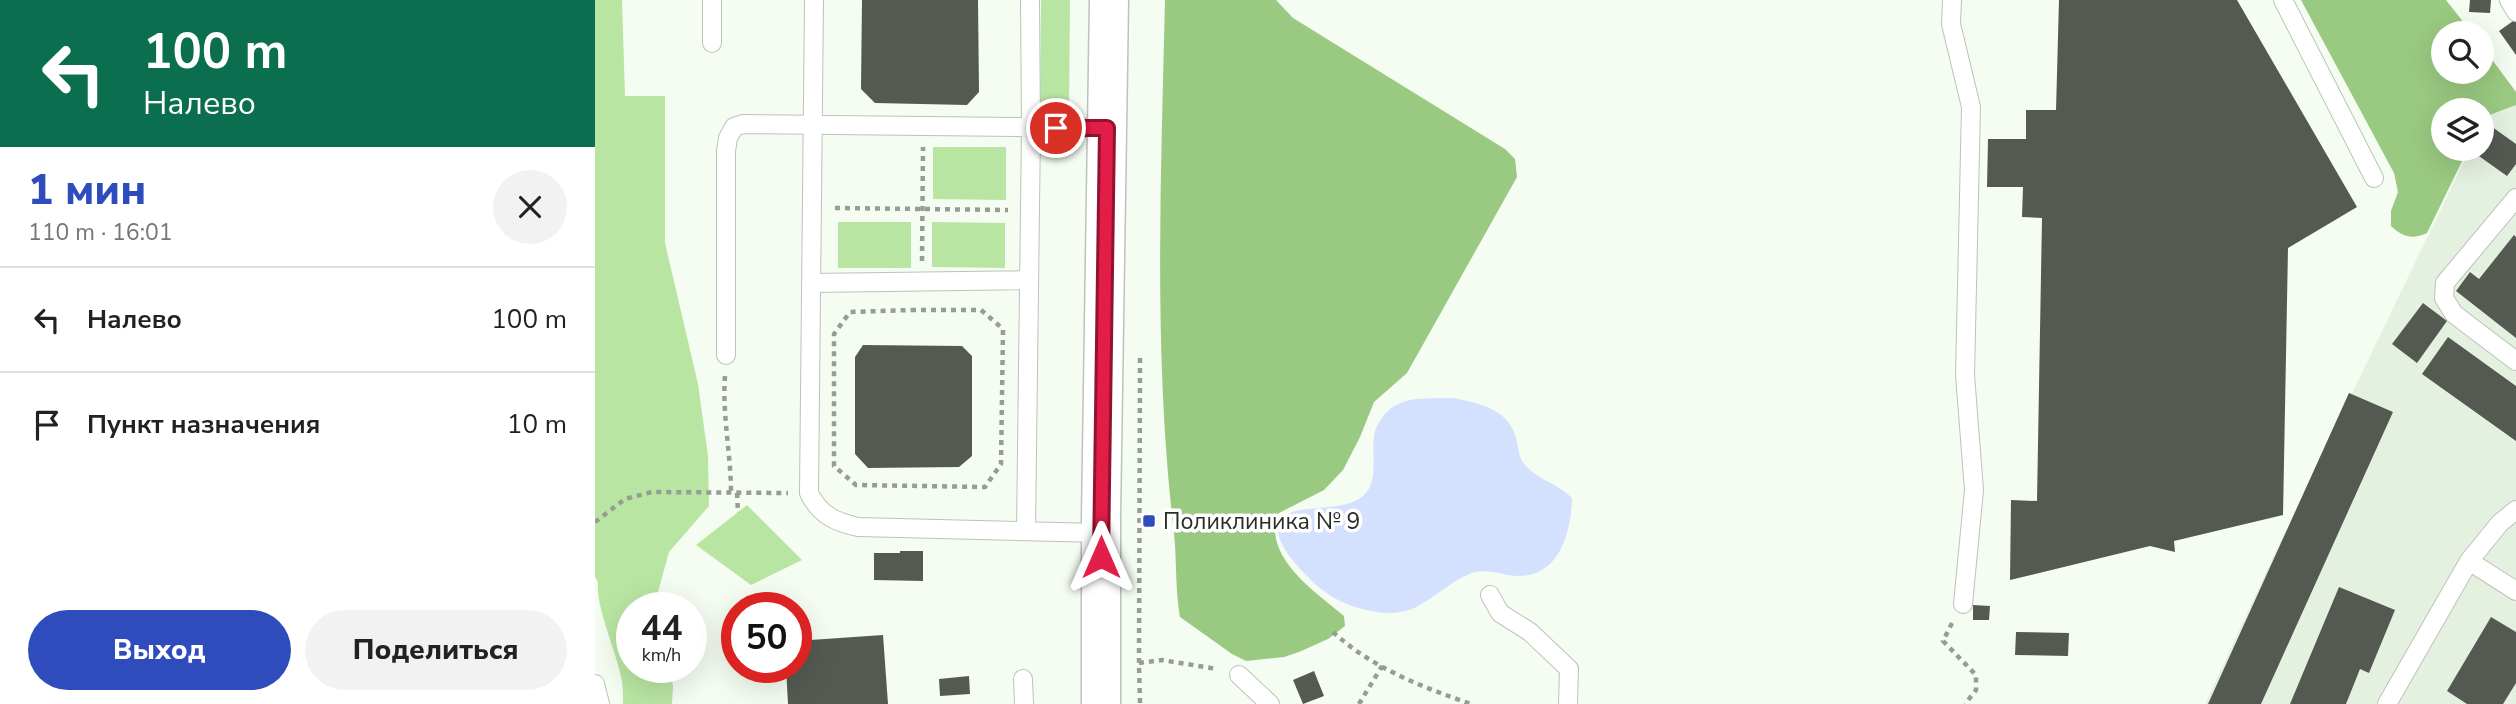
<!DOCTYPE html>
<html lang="ru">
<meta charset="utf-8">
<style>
body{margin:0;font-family:"Nunito Sans",sans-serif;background:#f2f2f2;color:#222;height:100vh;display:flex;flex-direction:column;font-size:26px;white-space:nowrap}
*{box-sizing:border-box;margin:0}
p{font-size:23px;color:#767676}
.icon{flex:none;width:38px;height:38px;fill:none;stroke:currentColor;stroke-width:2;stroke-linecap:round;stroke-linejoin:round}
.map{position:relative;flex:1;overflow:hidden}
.panel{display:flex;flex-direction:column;background:#fff;width:595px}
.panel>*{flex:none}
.guide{background:#0b6e4f;color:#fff;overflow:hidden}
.tools{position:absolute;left:1836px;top:21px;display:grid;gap:14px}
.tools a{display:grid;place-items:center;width:63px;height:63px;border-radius:50%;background:#fff;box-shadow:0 7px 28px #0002;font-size:35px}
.speed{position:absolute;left:21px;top:592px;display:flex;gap:14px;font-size:35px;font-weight:700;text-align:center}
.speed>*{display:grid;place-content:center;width:91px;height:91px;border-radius:50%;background:#fff;box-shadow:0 7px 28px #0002;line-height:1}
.speed small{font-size:18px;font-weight:400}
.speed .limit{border:10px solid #d22;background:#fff;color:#111}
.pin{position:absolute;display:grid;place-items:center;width:60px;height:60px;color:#fff;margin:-30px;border:4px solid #fff;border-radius:50%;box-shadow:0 2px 7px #0007}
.me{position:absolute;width:77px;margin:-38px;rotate:0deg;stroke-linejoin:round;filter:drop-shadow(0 0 5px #0008)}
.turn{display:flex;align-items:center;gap:24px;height:147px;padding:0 28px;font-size:32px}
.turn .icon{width:91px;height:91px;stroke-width:2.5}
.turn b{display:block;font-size:49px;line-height:60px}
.round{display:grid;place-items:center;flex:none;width:74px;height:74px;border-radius:37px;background:#f2f2f2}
.head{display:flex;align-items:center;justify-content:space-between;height:119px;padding:0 28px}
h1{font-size:42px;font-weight:800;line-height:52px;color:#2f4cbd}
.cta{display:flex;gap:14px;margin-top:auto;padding:14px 28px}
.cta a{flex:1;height:80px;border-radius:42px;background:#2f4cbd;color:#fff;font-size:28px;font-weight:800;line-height:80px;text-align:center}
.cta a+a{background:#f2f2f2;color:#222}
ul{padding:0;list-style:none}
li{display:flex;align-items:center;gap:21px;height:105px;padding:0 28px;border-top:2px solid #e0e0e0}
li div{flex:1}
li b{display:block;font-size:26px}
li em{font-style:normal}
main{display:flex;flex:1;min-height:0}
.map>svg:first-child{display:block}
.built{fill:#e5f1e0}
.green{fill:#b9e5a2}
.forest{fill:#9ac981}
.water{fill:#d3e0fe}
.building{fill:#545a51}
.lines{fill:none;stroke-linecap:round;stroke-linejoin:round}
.service-casing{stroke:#bcc3b9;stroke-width:20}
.secondary-casing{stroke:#bcc3b9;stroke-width:41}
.path{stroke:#979c95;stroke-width:4.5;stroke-dasharray:5 5;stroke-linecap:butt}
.service{stroke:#fff;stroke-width:18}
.secondary{stroke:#fff;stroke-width:38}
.route-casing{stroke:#92132f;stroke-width:18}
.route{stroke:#e11d48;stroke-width:12}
.poi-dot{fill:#2f4cbd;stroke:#fff;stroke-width:2.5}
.labels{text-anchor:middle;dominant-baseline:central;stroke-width:7;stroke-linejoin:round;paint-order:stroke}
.poi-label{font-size:23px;fill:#292c28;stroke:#fff;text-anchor:start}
</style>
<main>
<section class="panel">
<div class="guide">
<div class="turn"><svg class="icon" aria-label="left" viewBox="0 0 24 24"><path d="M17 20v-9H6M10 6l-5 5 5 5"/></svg><div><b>100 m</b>Налево</div></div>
</div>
<div class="head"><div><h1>1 мин</h1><p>110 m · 16:01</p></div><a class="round"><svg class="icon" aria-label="close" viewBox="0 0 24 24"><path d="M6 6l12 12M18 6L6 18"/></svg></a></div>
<ul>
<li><svg class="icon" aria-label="left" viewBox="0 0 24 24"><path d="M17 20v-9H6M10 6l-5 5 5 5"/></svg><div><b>Налево</b></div><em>100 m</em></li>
<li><svg class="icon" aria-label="arrive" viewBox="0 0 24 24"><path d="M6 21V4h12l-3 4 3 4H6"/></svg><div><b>Пункт назначения</b></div><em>10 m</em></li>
</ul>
<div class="cta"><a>Выход</a><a>Поделиться</a></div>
</section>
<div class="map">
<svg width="1921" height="704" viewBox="0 0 1921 704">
<rect width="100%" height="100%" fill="#f5fcf1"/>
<!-- built -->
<path class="built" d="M1921,105V704H1610L1678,557L1874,151L1872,149H1886L1887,118Z"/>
<!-- green -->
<path class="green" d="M0,0H27L30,96H70V243L103,384L113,456L114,506L74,552L63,592L66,607H37V667H75L78,686L77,704H28C28,697 28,689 27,682C23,655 0,607 3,582L0,577Z
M446,0H475L474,110L467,120H445Z
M338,147H411V200L338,199Z
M243,222H316V268H243Z
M337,222L410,223V268L337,267Z
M152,505L207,560L156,585L101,545Z"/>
<!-- forest -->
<path class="forest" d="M570,0H681L698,18L910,149L920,159L922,177L812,373L779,402L765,437L748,470L729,490L682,514C669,558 719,591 749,616L750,626L733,639L704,652L689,657L651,661L637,654L585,617C580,589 582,561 579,533C558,356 566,177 570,0Z
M1706,0H1851L1877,33H1848V72H1886L1887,46L1921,92V105L1887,118L1886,110H1848V149H1873L1832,233C1817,240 1808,237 1796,226V211L1803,192L1799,173Z"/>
<!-- water -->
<path class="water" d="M859,398C887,404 916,410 922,442C924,452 924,460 932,467C945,481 964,484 977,498C976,531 965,576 924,576C907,576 894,568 877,573C857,580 842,596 823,606C798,621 755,609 733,594C724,588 716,580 709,573C699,563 682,543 683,528C686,494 763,523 776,484C781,468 777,454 779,437C780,429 782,425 787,418C803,394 832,399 859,398Z"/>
<!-- building -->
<path class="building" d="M267,0H383L384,92L372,105L280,103L266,89Z
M1464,0H1642L1762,207L1693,248L1688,515L1579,541L1580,552L1555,546L1415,580L1416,500L1442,501L1447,218L1427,217L1428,187H1392L1393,139H1431V110H1461Z
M1875,0H1896L1895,13L1874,12Z
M1921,19V55L1904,31Z
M1886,119L1921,144V164L1912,176L1874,149H1886Z
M1919,235L1921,237V338L1861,291L1875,272L1884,279Z
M1828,303L1852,321L1822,363L1797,344Z
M1853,337L1921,386V441L1827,374Z
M268,345L367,346L377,356V456L364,467L273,468L260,454V357Z
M1754,393L1798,412L1666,704H1613Z
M305,551H328V581L279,580V553H305Z
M1744,587L1800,610L1774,673L1765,669L1751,704H1695Z
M1378,605L1395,606L1394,620H1378Z
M1896,617L1921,632V683L1908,704H1872L1852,691Z
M1421,632L1474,633L1473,656L1420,655Z
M288,635L293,704H193L191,667H201V641Z
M719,671L729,696L708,704L698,680Z
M374,676L375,694L345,696L344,679Z"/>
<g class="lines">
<defs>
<path id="service" d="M117,0V43
M219,0L214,493C225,515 240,522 263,527L506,533
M1357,0L1356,24L1376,107L1370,375L1379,490L1368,604
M1688,0L1779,178
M1914,0L1921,12
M1921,198L1850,283L1849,298L1859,314L1921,361
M216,283L434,280
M131,355V151L133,138L139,127L148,124L512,128
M431,531L436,128L435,0
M1874,561L1921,591
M895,595L905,613L935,632L974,669L973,704
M644,675L675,704
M428,679L429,704
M0,684L5,704
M1792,704L1874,561L1905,523L1921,510"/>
<path id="secondary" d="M506,704V518L514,0"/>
</defs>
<!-- service casing -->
<use href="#service" class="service-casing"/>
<!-- secondary casing -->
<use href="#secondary" class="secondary-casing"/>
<!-- path -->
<path class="path" d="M240,208L413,210
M327,261L328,147
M316,310H386L408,329L406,464L390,487L261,485L239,466V334L255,312Z
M545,358L544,663L545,704
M130,376C127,415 136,454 136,493
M142,493L143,513
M0,522L30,499L57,492L193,493
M1357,623L1348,641L1381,675V690L1370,704
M738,632C777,668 827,687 876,704
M544,663L567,660L622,669
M764,704L787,666"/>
<!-- service -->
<use href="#service" class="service"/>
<!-- secondary -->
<use href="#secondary" class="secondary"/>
</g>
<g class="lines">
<defs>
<path id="route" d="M461,128H512L506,557"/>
</defs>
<!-- route casing -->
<use href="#route" class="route-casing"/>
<!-- route -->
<use href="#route" class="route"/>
</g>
<!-- markers -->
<rect class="poi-dot" x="547" y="514" width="14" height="14" rx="3.5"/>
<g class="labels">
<!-- poi labels -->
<g class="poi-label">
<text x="568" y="521">Поликлиника № 9</text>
</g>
</g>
</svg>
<div class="tools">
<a><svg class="icon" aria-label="search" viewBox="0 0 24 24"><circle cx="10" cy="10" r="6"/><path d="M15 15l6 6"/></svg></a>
<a><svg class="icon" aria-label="layers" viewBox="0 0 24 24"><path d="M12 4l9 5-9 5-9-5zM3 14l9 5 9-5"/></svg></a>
</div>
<div class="speed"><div>44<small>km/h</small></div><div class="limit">50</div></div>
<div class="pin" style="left:461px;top:128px;background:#d93025"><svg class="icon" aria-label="arrive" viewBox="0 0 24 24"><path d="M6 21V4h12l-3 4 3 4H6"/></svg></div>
<svg class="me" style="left:506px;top:557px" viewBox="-20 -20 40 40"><path d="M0-17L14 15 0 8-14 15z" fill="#e11d48" stroke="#fff" stroke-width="4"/></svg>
</div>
</main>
